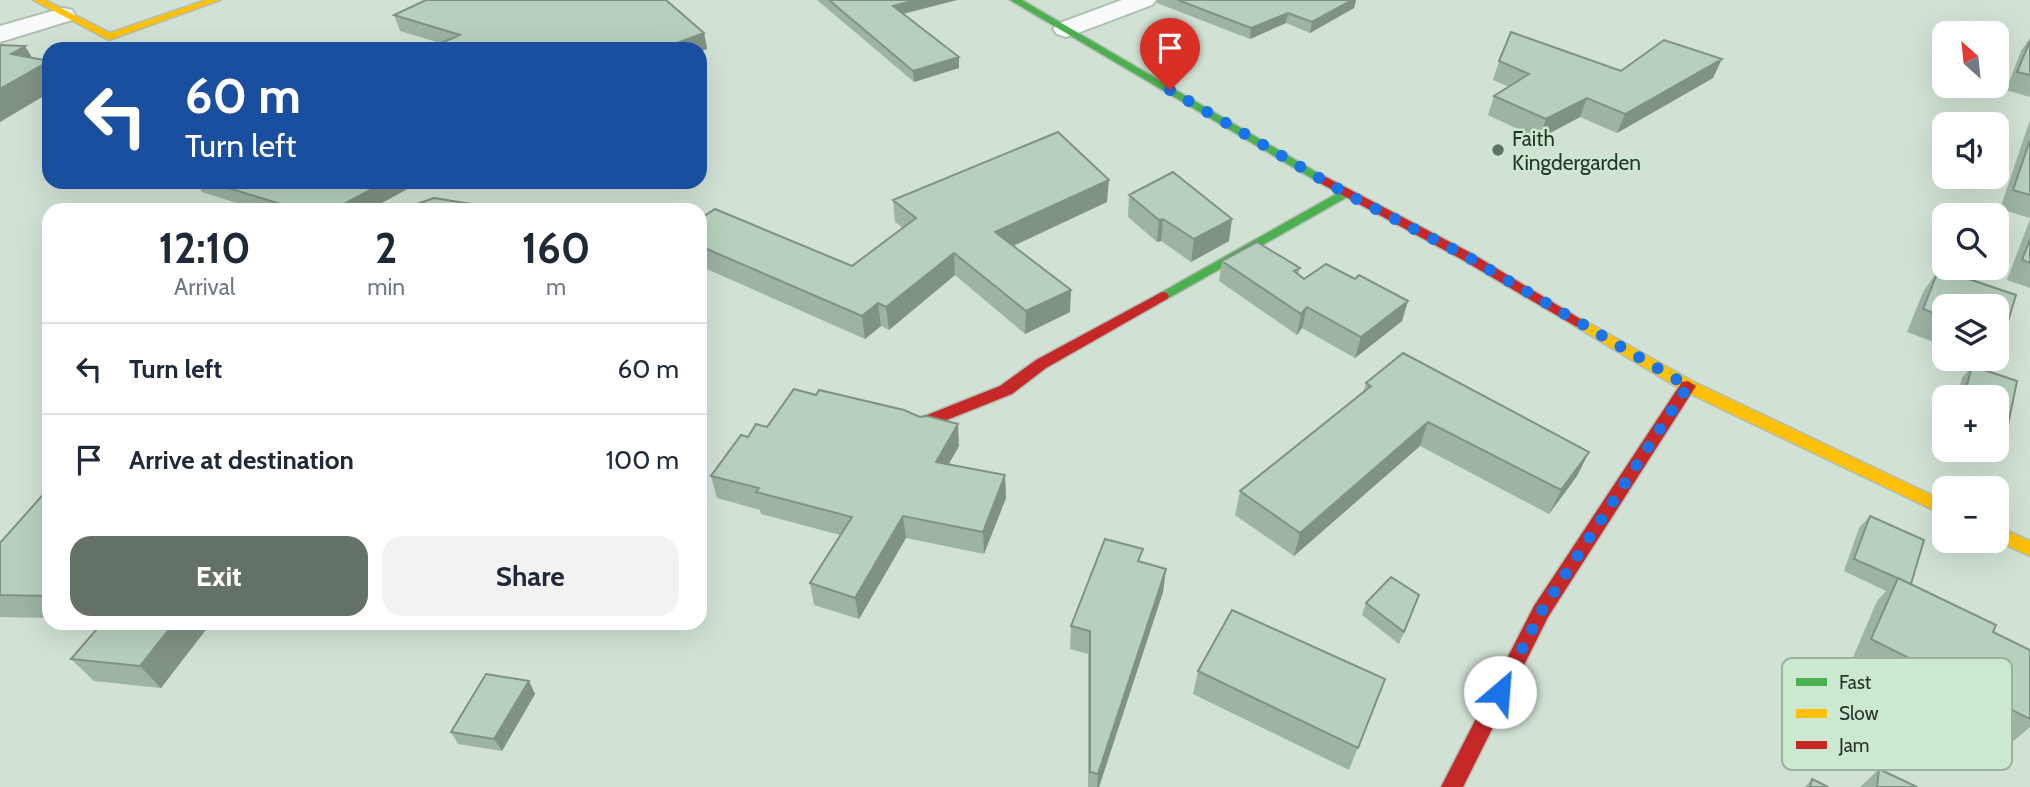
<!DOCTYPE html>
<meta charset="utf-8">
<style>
body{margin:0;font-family:Cabin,sans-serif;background:#f2f2f3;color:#1f2937;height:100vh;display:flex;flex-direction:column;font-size:26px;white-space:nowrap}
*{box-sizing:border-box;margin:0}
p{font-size:23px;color:#747a83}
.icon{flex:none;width:38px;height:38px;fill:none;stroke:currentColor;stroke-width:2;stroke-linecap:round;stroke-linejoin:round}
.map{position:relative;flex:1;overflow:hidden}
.details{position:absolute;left:42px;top:203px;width:665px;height:427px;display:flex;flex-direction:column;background:#fff;border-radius:21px;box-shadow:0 7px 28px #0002}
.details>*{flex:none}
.hud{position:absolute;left:42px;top:42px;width:665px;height:147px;border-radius:21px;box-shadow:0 7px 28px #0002;background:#1a4fa0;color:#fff;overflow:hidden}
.needle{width:46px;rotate:333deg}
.tools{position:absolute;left:1932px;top:21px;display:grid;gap:14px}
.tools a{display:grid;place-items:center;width:77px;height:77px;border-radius:14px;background:#fff;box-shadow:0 7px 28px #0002;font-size:35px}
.pin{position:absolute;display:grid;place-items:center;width:60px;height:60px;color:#fff;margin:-72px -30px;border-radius:50% 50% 50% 0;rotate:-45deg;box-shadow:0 0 7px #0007}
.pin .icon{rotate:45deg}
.me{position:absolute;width:77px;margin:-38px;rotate:27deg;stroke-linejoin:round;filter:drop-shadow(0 0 5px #0008)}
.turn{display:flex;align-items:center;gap:24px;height:147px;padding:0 28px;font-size:32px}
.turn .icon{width:91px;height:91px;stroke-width:2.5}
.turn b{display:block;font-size:49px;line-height:60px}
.eta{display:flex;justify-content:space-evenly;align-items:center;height:119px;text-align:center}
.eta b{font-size:42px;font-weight:800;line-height:49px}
.primary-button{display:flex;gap:14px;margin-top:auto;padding:14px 28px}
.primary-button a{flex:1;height:80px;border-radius:21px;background:#647166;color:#fff;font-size:28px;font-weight:800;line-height:80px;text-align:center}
.primary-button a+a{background:#f2f2f3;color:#1f2937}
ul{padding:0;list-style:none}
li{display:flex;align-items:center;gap:21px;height:91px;padding:0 28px;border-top:2px solid #e0e1e3}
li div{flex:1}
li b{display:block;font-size:26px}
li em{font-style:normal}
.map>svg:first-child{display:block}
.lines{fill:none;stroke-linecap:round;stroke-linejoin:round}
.street-casing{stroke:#b1beb3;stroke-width:4}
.fast-casing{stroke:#b1beb3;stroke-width:3}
.slow-casing{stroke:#b1beb3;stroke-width:3}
.jam-casing{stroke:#b1beb3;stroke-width:3}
.street{fill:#f8fbf9;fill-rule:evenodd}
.fast{fill:#4caf50;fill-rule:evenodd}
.slow{fill:#ffc107;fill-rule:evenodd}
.jam{fill:#c62828;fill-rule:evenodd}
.wall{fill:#9db3a3}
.shaded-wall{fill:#809284}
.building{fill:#b7d0bd;stroke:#809284;stroke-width:2}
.route{stroke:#1a73e8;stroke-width:12;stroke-dasharray:0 21.6}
.poi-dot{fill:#647166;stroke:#cbe8d0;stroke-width:2.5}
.labels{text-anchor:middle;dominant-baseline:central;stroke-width:5;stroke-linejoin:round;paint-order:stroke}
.far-poi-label{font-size:21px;fill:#29342b;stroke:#cbe8d0;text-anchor:start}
.key{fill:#cbe8d0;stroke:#9ab29e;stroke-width:2}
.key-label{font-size:19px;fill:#29342b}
</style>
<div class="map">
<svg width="2030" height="787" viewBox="0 0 2030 787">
<rect width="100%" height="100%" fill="#d1e2d4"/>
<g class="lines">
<defs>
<path id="street" d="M1122,0H1156L1152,5L1075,34L1066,37L1057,34L1053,29L1057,24Z
M63,8L72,10L75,15L72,20L0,42V26Z"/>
<path id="fast" d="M1010,0H1022L1328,179L1326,182H1318Z
M1345,189L1351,193L1349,196L1167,299H1157L1155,296Z"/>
<path id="slow" d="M33,0H45L110,33L206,0H220L109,40Z
M1580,318L1694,382L1944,501V515L1682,390L1575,326L1573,323L1575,320Z
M1997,526L2030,541V556L1997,541Z"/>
<path id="jam" d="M1322,175L1471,253L1587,323L1580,328L1575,326L1461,259L1318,182L1316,179Z
M1162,292L1167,293L1169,296L1167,299L1046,368L1012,394L929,427H917L915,423L917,419L1000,386L1036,360Z
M1688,381L1696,386L1548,617L1463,787H1441L1534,606L1682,382Z"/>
</defs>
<!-- street casing -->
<use href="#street" class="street-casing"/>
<!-- fast casing -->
<use href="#fast" class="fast-casing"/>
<!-- slow casing -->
<use href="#slow" class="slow-casing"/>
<!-- jam casing -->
<use href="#jam" class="jam-casing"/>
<!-- street -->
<use href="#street" class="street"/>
<!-- fast -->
<use href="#fast" class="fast"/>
<!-- slow -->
<use href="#slow" class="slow"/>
<!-- jam -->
<use href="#jam" class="jam"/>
</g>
<!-- wall -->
<path class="wall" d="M817,0H957L903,14L959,57V68L914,82Z
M1157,0H1356L1354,8L1310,33L1286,23L1250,39L1157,3Z
M394,15L704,33L707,49H427L440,43L400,31Z
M2030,38V97L2006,90L2021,51Z
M1499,61L1621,71L1713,78L1617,133L1580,117L1539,139L1488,115L1494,96L1509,87L1493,80Z
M2030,120V218L2000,209Z
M196,182H420L369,210H258L202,192Z
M1129,195L1229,241L1191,262L1161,241L1157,242L1128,217Z
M893,200L1107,202L1014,246L1070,312L1025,334L955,275L889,330L881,326L865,339L700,266V219L852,266L903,228L895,222Z
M2030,219V288L2007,280Z
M1222,261L1300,268L1298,275L1304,279H1355L1408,301L1402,321L1355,358L1302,328L1297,335L1219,281Z
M1939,269L2016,295L2003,338L1997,345V306H1944V346L1907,332L1923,292Z
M1972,366L2017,381L2008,425L1998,437H1997V397H1957L1962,378Z
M1366,383L1589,452L1577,476L1549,514L1420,446L1294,556L1235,515L1240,491L1363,393Z
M767,427L959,446L949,464L1005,475L1006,498L984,554L906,538L859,619L814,605L810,583L840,535L761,514L760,510L717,498L711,476L748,437Z
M49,488V618L0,617V543Z
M1870,516L1911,584L1993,632L2030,650V727L2010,744L1851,662L1877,601L1886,591L1844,571L1859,528Z
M1141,562L1166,569L1163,592L1099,787H1088V654L1070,649L1071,626Z
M1419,595L1399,644L1362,615L1366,603Z
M102,623H211L161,688L94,681L71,659Z
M1198,671L1385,679L1349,770L1193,694Z
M529,681L535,694L502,751L458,744L451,732Z
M1879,769L1917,787H1860Z
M1812,779L1828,787H1805Z"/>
<!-- shaded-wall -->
<path class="shaded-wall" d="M916,0H957L894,16L893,6Z
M1352,0H1356L1354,8L1310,33L1312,22Z
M1288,13L1286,23L1250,39L1251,28Z
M704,33L707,49L700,52V49H661Z
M25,46L38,67L49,61V93L0,122V89L11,54Z
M959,57V68L914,82L913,71Z
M1722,59L1713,78L1617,133L1625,114Z
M1587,98L1580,117L1539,139L1546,119Z
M1109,180L1107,202L995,254V232Z
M385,182H420L369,210H333Z
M1163,219L1161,241L1157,242L1159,220Z
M1232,219L1229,241L1191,262L1194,239Z
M954,253L955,275L889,330L886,307Z
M1071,290L1070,312L1025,334L1026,311Z
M1408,301L1402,321L1355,358L1361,337Z
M878,303L881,326L865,339L862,316Z
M1307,307L1302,328L1297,335L1301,314Z
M1428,422L1420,446L1294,556L1300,533Z
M958,424L959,446L937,484L936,462Z
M1589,452L1577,476L1549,514L1561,490Z
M1005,475L1006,498L984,554L983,532Z
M903,516L906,538L859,619L855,598Z
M1166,569L1163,592L1099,787H1097L1098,774Z
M174,623H211L161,688L140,666Z
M529,681L535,694L502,751L494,739Z"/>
<!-- building -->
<path class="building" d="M426,0H666L704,33L661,49H632L629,47L625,49H427L460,35L394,15Z
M829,0H916L893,6L959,57L913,71Z
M1178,0H1352L1312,22L1288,13L1251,28Z
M1511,32L1621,71L1664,40L1722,59L1625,114L1587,98L1546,119L1494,96L1529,74L1499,61Z
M2030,41V75L2017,72Z
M0,45L25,46L11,54L49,61L0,89Z
M1058,132L1109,180L995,232L1071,290L1026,311L954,253L886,307L878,303L862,316L700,246V219L715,209L852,266L916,218L893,200Z
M2030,140V195L2013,190Z
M1173,172L1232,219L1194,239L1163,219L1159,220L1129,195Z
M209,182H385L333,210H300Z
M434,198L491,207L487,210H399Z
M2030,239V263L2022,260Z
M1257,242L1300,268L1294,271L1304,279L1326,264L1355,279L1359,275L1408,301L1361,337L1307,307L1301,314L1222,261Z
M1939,269L2016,295L2003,338L1997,335V306H1944V317L1923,309Z
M1403,353L1589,452L1561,490L1428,422L1300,533L1240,491L1371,386L1366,383Z
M1972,366L2017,381L2008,425L1997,420V397H1964Z
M794,389L816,395L819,390L904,410L920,417L927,416L958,424L936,462L1005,475L983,532L903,516L855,598L810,583L852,517L756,492L759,488L711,476L741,435L748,437L756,424L767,427Z
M49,488V596L0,595V543Z
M1870,516L1924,540L1911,584L1854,559Z
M1105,539L1143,549L1138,561L1166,569L1098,774L1090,772V631L1071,626Z
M1391,577L1419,595L1404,632L1366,603Z
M1898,578L1996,625L1993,632L2030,650V719L1871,639Z
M1232,610L1385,679L1358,748L1198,671Z
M102,623H174L140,666L71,659Z
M486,674L529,681L494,739L451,732Z
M1879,769L1917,787H1877Z
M1812,779L1828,787H1810Z"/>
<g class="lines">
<!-- route -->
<path class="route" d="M1170,90L1345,193L1466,256L1688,386L1541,612L1500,692"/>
</g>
<!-- markers -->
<circle class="poi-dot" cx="1498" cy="150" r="7"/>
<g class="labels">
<!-- far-poi labels -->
<g class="far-poi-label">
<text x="1512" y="138">Faith<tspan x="1512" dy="24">Kingdergarden</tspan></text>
</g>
</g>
<!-- legend -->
<rect x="1782" y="658" width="230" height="112" rx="10" class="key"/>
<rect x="1796" y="678" width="31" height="8" fill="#4caf50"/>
<rect x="1796" y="709" width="31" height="9" fill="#ffc107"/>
<rect x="1796" y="741" width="31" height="8" fill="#c62828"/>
<g class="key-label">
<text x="1839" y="689">Fast</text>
<text x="1839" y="720">Slow</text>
<text x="1839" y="752">Jam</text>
</g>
</svg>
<div class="tools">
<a><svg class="needle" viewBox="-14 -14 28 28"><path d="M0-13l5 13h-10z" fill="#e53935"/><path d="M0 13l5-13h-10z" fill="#747a83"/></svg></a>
<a><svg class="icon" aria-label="sound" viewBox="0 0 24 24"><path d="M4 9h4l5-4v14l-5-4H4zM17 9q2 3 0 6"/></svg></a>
<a><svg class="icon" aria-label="search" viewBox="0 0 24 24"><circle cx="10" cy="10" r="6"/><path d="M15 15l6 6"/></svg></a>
<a><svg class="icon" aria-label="layers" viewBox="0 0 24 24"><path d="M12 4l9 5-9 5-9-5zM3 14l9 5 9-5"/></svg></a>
<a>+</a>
<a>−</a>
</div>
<div class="pin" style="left:1170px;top:90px;background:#d93025"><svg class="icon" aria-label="arrive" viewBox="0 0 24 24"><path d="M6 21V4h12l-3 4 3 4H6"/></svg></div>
<svg class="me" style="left:1500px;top:692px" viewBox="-20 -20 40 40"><circle r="19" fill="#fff"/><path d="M0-13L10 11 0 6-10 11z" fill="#1a73e8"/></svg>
<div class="hud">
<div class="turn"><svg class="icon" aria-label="left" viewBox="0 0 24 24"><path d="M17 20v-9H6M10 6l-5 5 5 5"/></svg><div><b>60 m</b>Turn left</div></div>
</div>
<section class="details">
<div class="eta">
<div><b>12:10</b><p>Arrival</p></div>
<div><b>2</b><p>min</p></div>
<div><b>160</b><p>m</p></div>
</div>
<ul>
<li><svg class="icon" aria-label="left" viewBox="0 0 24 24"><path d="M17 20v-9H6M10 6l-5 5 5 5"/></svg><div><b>Turn left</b></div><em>60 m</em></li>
<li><svg class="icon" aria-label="arrive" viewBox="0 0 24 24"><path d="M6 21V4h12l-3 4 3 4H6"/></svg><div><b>Arrive at destination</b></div><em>100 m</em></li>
</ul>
<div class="primary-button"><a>Exit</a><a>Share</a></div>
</section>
</div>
